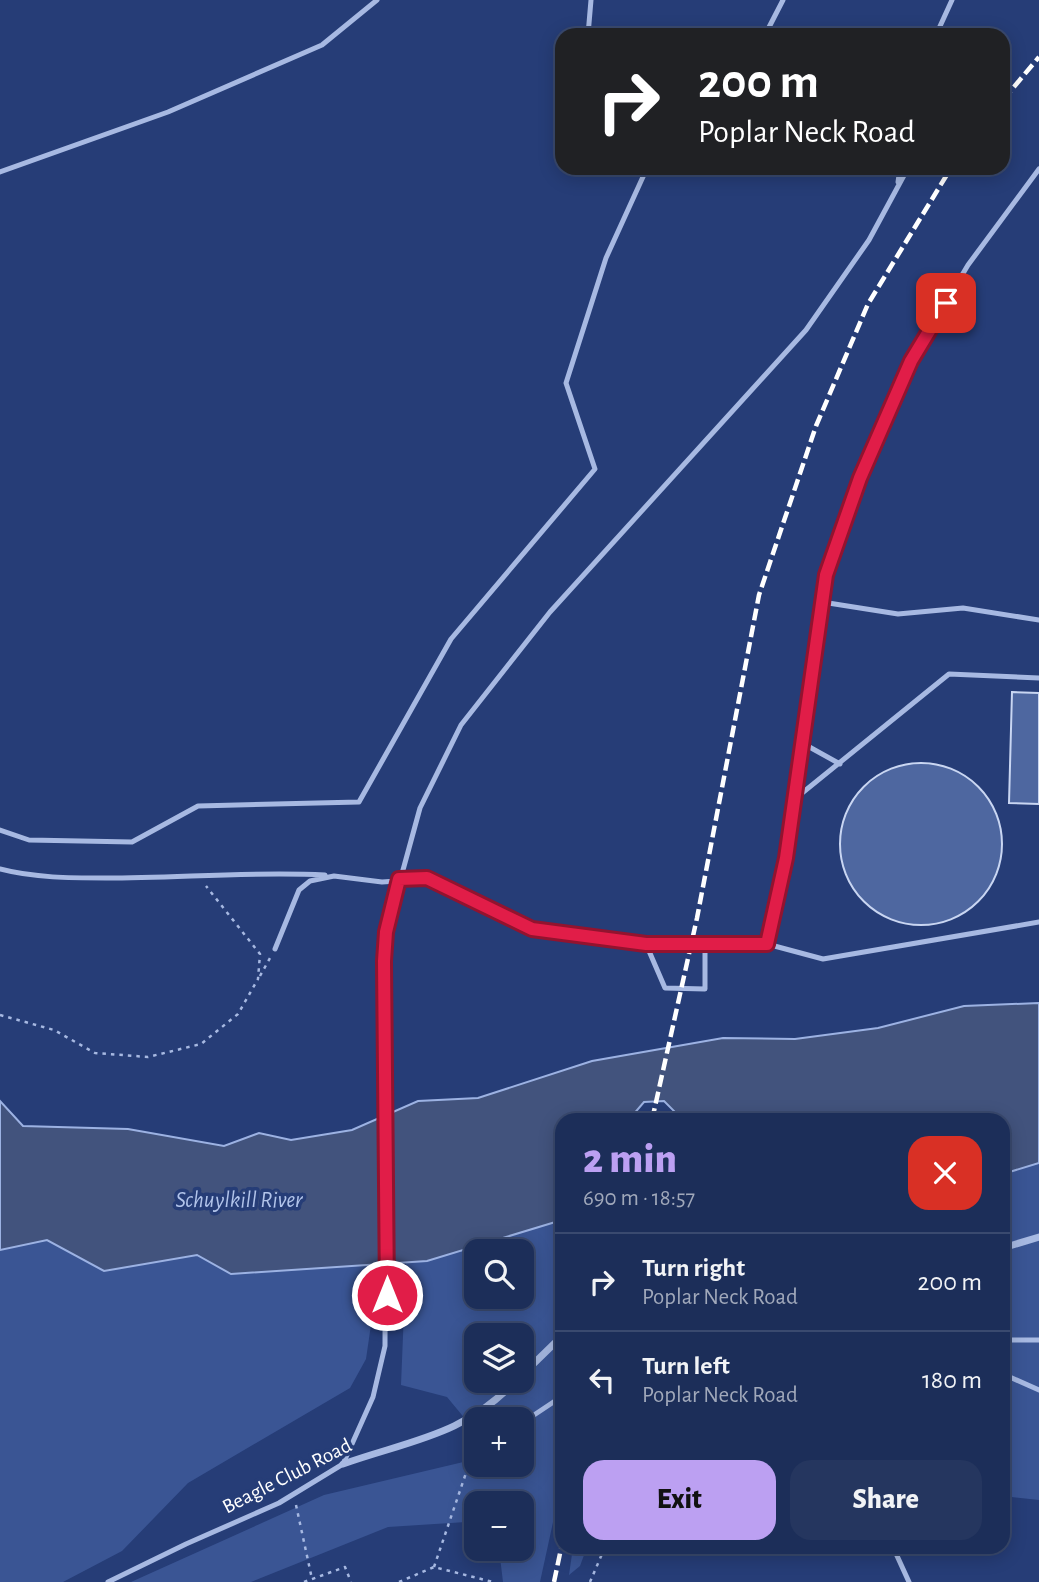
<!DOCTYPE html>
<meta charset="utf-8">
<style>
body{margin:0;font-family:"Alegreya Sans",sans-serif;background:#25365f;color:#f1f3f6;height:100vh;display:flex;flex-direction:column;font-size:26px;white-space:nowrap}
*{box-sizing:border-box;margin:0}
p{font-size:23px;color:#a0a8ba}
.icon{flex:none;width:38px;height:38px;fill:none;stroke:currentColor;stroke-width:2;stroke-linecap:round;stroke-linejoin:round}
.map{position:relative;flex:1;overflow:hidden}
.sheet{position:absolute;left:555px;top:1113px;width:455px;height:441px;display:flex;flex-direction:column;background:#1c2e59;border-radius:21px;box-shadow:0 4px 18px #0003,0 0 0 2px #3a4a6f}
.sheet>*{flex:none}
.guide{position:absolute;left:555px;top:28px;width:455px;height:147px;border-radius:21px;box-shadow:0 4px 18px #0003,0 0 0 2px #3a4a6f;background:#202124;color:#fff;overflow:hidden}
.fabs{position:absolute;left:464px;top:1239px;display:grid;gap:14px}
.fabs a{display:grid;place-items:center;width:70px;height:70px;border-radius:14px;background:#1c2e59;box-shadow:0 4px 18px #0003,0 0 0 2px #3a4a6f;font-size:35px}
.pin{position:absolute;display:grid;place-items:center;width:60px;height:60px;color:#fff;margin:-30px;border-radius:14px;box-shadow:0 4px 10px #0006}
.me{position:absolute;width:77px;margin:-38px;rotate:0deg;stroke-linejoin:round;filter:drop-shadow(0 0 5px #0008)}
.turn{display:flex;align-items:center;gap:24px;height:147px;padding:0 28px;font-size:32px}
.turn .icon{width:91px;height:91px;stroke-width:2.5}
.turn b{display:block;font-size:49px;line-height:60px}
.round{display:grid;place-items:center;flex:none;width:74px;height:74px;border-radius:21px;background:#25365f}
.headline{display:flex;align-items:center;justify-content:space-between;height:119px;padding:0 28px}
h1{font-size:42px;font-weight:800;line-height:52px;color:#bca0f2}
.primary-button{display:flex;gap:14px;margin-top:auto;padding:14px 28px}
.primary-button a{flex:1;height:80px;border-radius:21px;background:#bca0f2;color:#111;font-size:28px;font-weight:800;line-height:80px;text-align:center}
.primary-button a+a{background:#25365f;color:#f1f3f6}
ul{padding:0;list-style:none}
li{display:flex;align-items:center;gap:21px;height:98px;padding:0 28px;border-top:2px solid #3a4a6f}
li div{flex:1}
li b{display:block;font-size:26px}
li em{font-style:normal}
.map>svg:first-child{display:block}
.green{fill:#3a5594;fill-rule:evenodd}
.water{fill:#42537d;stroke:#9cb2e3;stroke-width:2}
.building{fill:#4e67a0;stroke:#c9d6f2;stroke-width:2}
.lines{fill:none;stroke-linecap:round;stroke-linejoin:round}
.path{stroke:#a7b9e2;stroke-width:2.5;stroke-dasharray:3.5 5;stroke-linecap:butt}
.lane{stroke:#a7b9e2;stroke-width:5}
.street{stroke:#a7b9e2;stroke-width:7}
.rail{stroke:#fff;stroke-width:4.5;stroke-dasharray:12 5;stroke-linecap:butt}
.route-casing{stroke:#92132f;stroke-width:18}
.route{stroke:#e11d48;stroke-width:12}
.labels{text-anchor:middle;dominant-baseline:central;stroke-width:7;stroke-linejoin:round;paint-order:stroke}
.street-label{font-size:21px;fill:#fff;stroke:#263d77}
.water-label{font-size:23px;font-style:italic;fill:#b2c4ea;stroke:#263d77}
</style>
<div class="map">
<svg width="1039" height="1582" viewBox="0 0 1039 1582">
<rect width="100%" height="100%" fill="#263d77"/>
<!-- green -->
<path class="green" d="M1039,1163V1500L1003,1496V1174Z
M562,1220V1481L540,1582H503L499,1549H522V1503H476V1527L466,1522L388,1527L251,1582H131L324,1495L476,1459V1465H522V1419H476V1432L447,1397L401,1385L406,1262L427,1261ZM476,1251H522V1297H476ZM476,1335H522V1381H476Z
M47,1240L104,1271L197,1255L231,1274L372,1264L373,1311L366,1359L350,1388L188,1483L122,1551L63,1582H0V1250Z
M573,1547H587L580,1566L569,1575Z"/>
<!-- water -->
<path class="water" d="M1039,1003V1163L1003,1174V1120H675L676,1113L664,1101L644,1102L632,1116L635,1120H562V1220L427,1261L231,1274L197,1255L104,1271L47,1240L0,1250V1101L23,1126L128,1129L224,1146L259,1133L291,1140L352,1130L418,1101L478,1098L592,1061L723,1038L795,1039L878,1028L964,1006Z"/>
<!-- building -->
<path class="building" d="M1012,692L1039,693V804L1009,803Z
M840 844a81 81 0 1 1 162 0a81 81 0 1 1-162 0Z"/>
<g class="lines">
<!-- path -->
<path class="path" d="M260,976L270,958
M0,1015L54,1030L95,1053L148,1057L201,1044L238,1014L258,979L260,954L206,886
M296,1505L312,1579
M434,1567L466,1473L464,1432
M304,1582L345,1567L351,1582
M399,1582L434,1567L493,1582
M590,1582L605,1547"/>
<!-- lane -->
<path class="lane" d="M588,35L591,0
M765,35L783,0
M936,35L952,0
M0,172L168,112L322,45L377,0
M898,182L900,168
M822,602L898,614L963,608L1039,620
M804,744L840,764
M796,798L949,674L1039,678
M0,830L29,840L132,842L198,806L359,802L451,639L595,469L566,383L606,258L647,168
M0,869C34,878 71,878 106,878C179,878 252,871 325,875
M646,944L665,988L705,989V944
M767,944L823,959L1039,922
M275,949L299,890L310,881L334,876L382,882L427,879L532,929L646,944H767L786,858L826,575L860,478L911,361L968,265L1039,169
M1003,1340H1039
M1003,1374L1039,1390
M472,1417L483,1419
M522,1423L555,1401
M893,1547L909,1582
M108,1582L186,1544L279,1503L343,1464L373,1397L385,1346L386,932L420,808L461,725L550,612L806,330L869,240L908,168"/>
<!-- street -->
<path class="street" d="M1003,1248L1039,1237
M522,1375L562,1336
M343,1464C411,1440 463,1436 516,1381"/>
<!-- rail -->
<path class="rail" d="M1003,100L1039,57
M652,1120L697,918L759,595L816,426L868,304L951,168
M554,1582L562,1544"/>
</g>
<g class="lines">
<defs>
<path id="route" d="M387,1295L384,961L386,932L399,879L427,878L532,929L646,944H767L786,858L826,575L860,478L911,361L946,303"/>
</defs>
<!-- route casing -->
<use href="#route" class="route-casing"/>
<!-- route -->
<use href="#route" class="route"/>
</g>
<g class="labels">
<!-- street labels -->
<g class="street-label">
<text transform="translate(287 1476) rotate(-27)">Beagle Club Road</text>
</g>
<!-- water labels -->
<g class="water-label">
<text x="239" y="1200">Schuylkill River</text>
</g>
</g>
</svg>
<div class="fabs">
<a><svg class="icon" aria-label="search" viewBox="0 0 24 24"><circle cx="10" cy="10" r="6"/><path d="M15 15l6 6"/></svg></a>
<a><svg class="icon" aria-label="layers" viewBox="0 0 24 24"><path d="M12 4l9 5-9 5-9-5zM3 14l9 5 9-5"/></svg></a>
<a>+</a>
<a>−</a>
</div>
<div class="pin" style="left:946px;top:303px;background:#d93025"><svg class="icon" aria-label="arrive" viewBox="0 0 24 24"><path d="M6 21V4h12l-3 4 3 4H6"/></svg></div>
<svg class="me" style="left:387px;top:1295px" viewBox="-20 -20 40 40"><circle r="17" fill="#e11d48" stroke="#fff" stroke-width="3"/><path d="M0-11L8 9 0 5-8 9z" fill="#fff"/></svg>
<div class="guide">
<div class="turn"><svg class="icon" aria-label="right" viewBox="0 0 24 24"><path d="M7 20v-9h11M14 6l5 5-5 5"/></svg><div><b>200 m</b>Poplar Neck Road</div></div>
</div>
<section class="sheet">
<div class="headline"><div><h1>2 min</h1><p>690 m · 18:57</p></div><a class="round" style="background:#d93025;color:#fff"><svg class="icon" aria-label="close" viewBox="0 0 24 24"><path d="M6 6l12 12M18 6L6 18"/></svg></a></div>
<ul>
<li><svg class="icon" aria-label="right" viewBox="0 0 24 24"><path d="M7 20v-9h11M14 6l5 5-5 5"/></svg><div><b>Turn right</b><p>Poplar Neck Road</p></div><em>200 m</em></li>
<li><svg class="icon" aria-label="left" viewBox="0 0 24 24"><path d="M17 20v-9H6M10 6l-5 5 5 5"/></svg><div><b>Turn left</b><p>Poplar Neck Road</p></div><em>180 m</em></li>
</ul>
<div class="primary-button"><a>Exit</a><a>Share</a></div>
</section>
</div>
